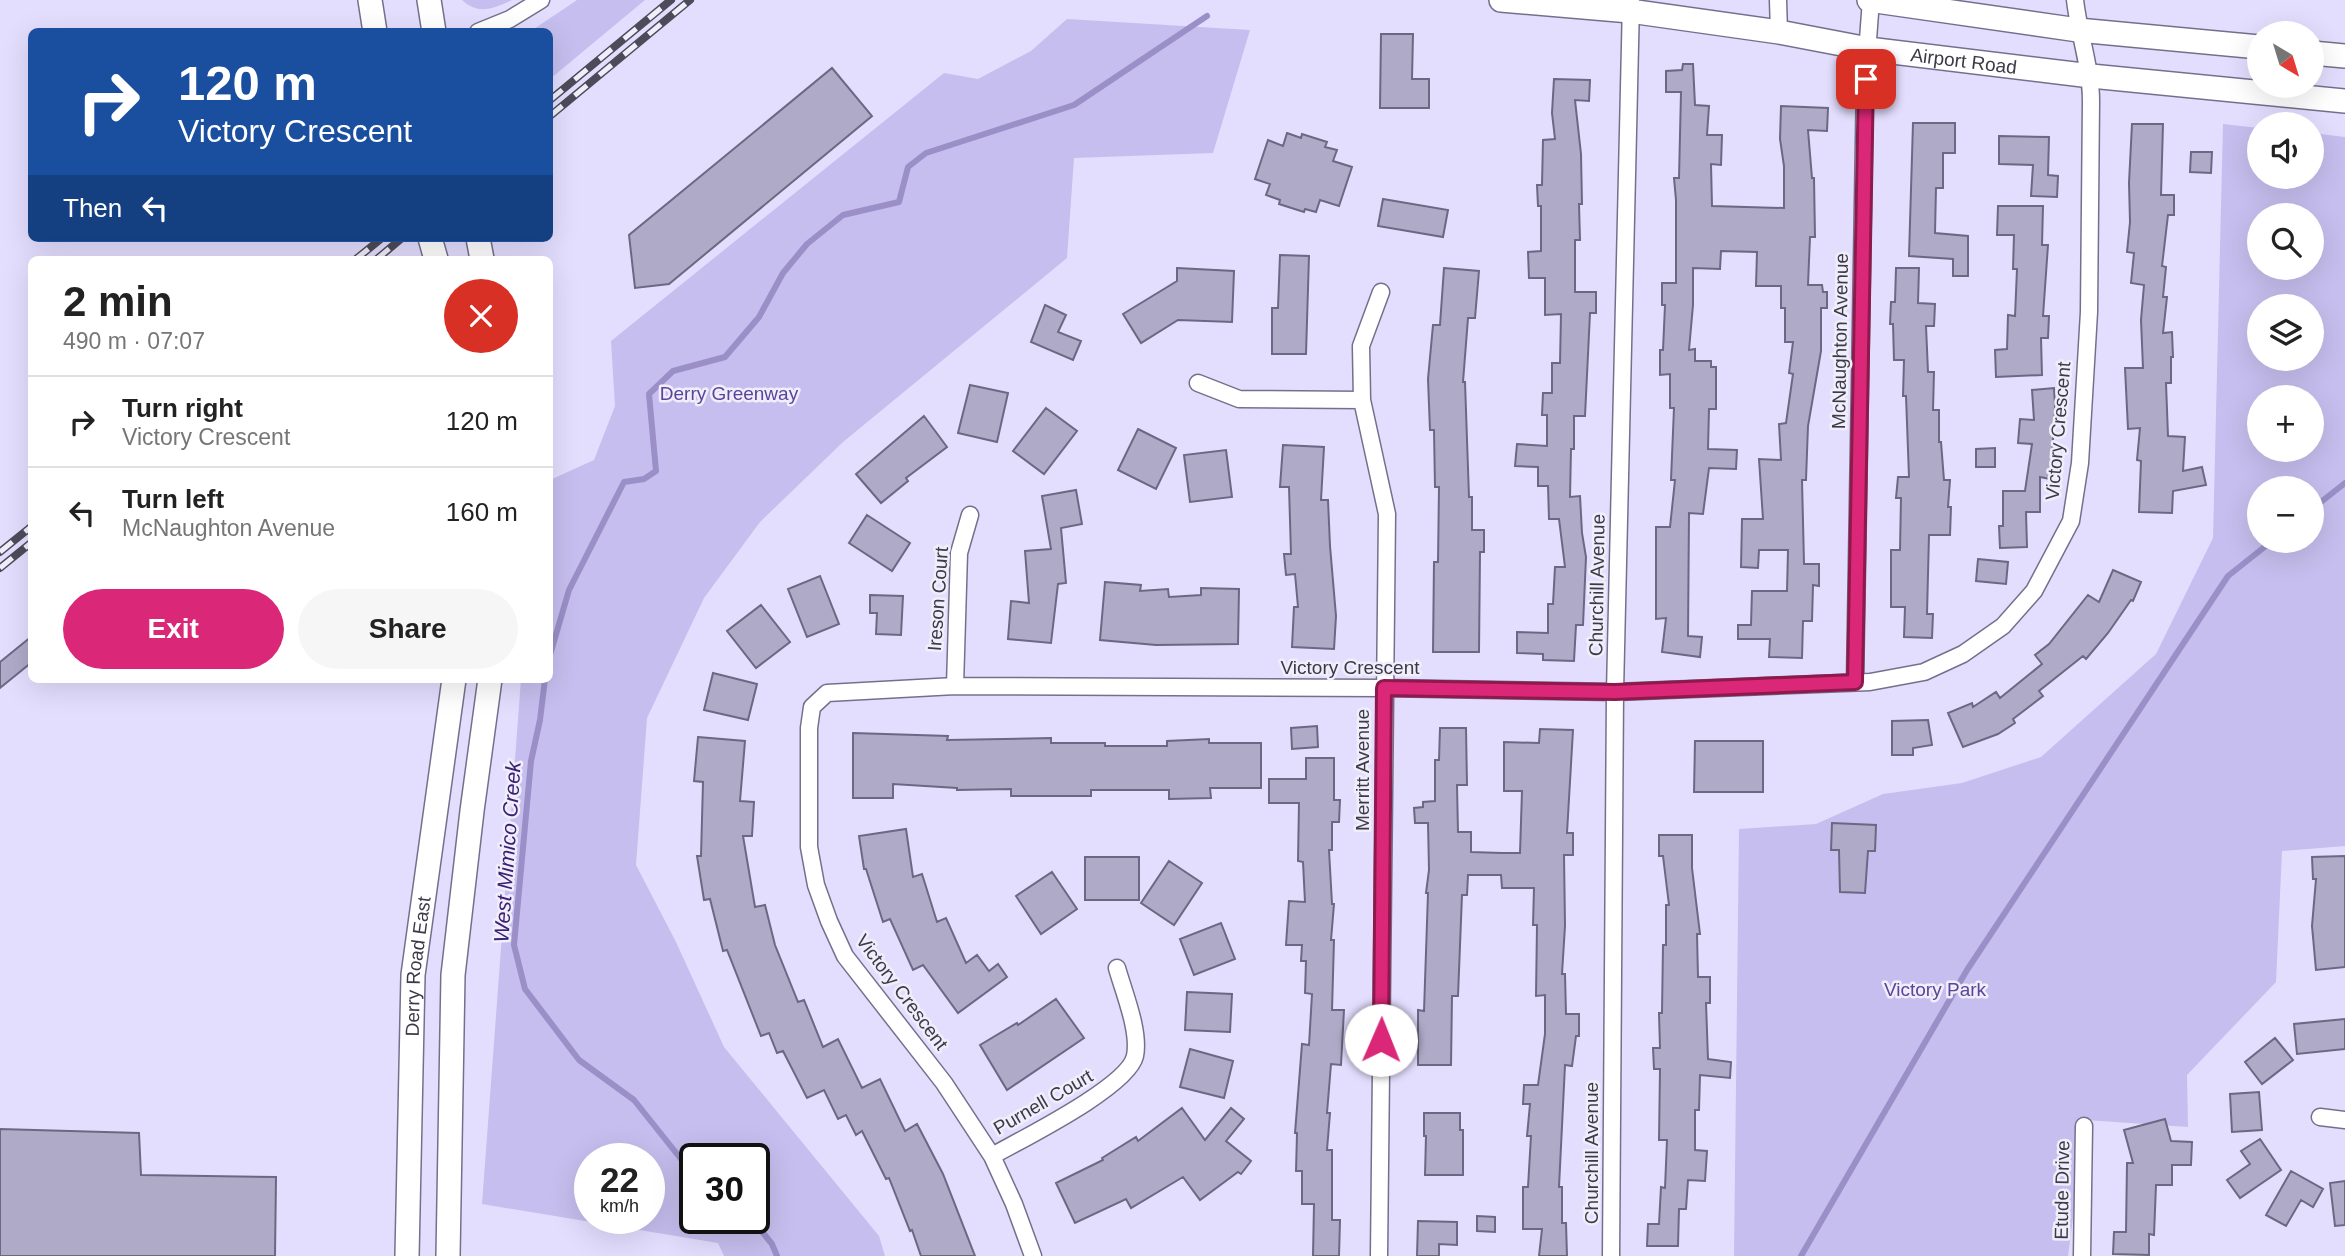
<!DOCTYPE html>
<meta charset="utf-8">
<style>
body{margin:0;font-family:Arial,sans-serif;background:#f6f6f6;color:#222;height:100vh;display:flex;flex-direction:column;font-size:26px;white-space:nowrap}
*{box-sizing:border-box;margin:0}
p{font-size:23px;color:#767676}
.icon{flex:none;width:38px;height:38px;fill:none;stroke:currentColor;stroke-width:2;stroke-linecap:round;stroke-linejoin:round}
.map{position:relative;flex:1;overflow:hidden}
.side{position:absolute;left:28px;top:256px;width:525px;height:427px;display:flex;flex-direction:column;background:#fff;border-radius:10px;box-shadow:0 7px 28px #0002}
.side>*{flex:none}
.guide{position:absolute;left:28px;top:28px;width:525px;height:214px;border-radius:10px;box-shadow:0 7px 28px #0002;background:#1a4fa0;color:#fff;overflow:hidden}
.needle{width:46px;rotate:142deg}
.buttons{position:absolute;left:2247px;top:21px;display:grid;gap:14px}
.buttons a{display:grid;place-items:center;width:77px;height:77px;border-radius:50%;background:#fff;box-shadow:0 7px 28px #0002;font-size:35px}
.speed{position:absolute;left:574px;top:1143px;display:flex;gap:14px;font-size:35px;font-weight:700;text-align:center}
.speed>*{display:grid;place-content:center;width:91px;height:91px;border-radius:50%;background:#fff;box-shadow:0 7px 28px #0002;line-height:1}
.speed small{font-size:18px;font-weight:400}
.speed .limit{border:4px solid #111;border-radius:10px;background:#fff;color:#111}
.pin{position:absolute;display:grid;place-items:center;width:60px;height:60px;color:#fff;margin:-30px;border-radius:14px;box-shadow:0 4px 10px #0006}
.me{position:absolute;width:77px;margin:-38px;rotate:1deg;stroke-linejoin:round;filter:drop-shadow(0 0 5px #0008)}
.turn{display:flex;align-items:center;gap:24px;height:147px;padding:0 35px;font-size:32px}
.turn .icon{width:91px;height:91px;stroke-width:2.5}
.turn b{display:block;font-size:49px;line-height:60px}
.then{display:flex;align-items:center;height:66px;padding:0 35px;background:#0003;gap:14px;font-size:26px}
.round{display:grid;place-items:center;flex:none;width:74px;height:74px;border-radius:37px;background:#f6f6f6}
.headline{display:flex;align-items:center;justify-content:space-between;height:119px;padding:0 35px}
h1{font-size:42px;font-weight:600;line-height:52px}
.button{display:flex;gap:14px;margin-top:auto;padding:14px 35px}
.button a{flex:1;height:80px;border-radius:42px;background:#db2777;color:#fff;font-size:28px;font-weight:600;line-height:80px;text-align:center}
.button a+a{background:#f6f6f6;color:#222}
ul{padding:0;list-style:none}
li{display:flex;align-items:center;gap:21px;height:91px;padding:0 35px;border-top:2px solid #e0e0e0}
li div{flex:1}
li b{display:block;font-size:26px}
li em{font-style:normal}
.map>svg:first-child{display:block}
.green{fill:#c6beee;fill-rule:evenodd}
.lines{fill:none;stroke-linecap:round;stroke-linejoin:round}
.stream{stroke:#9a8fc7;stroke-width:6}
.building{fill:#afaac8;stroke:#6c6883;stroke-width:2}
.minor-casing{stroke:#74708c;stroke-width:19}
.secondary-casing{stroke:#74708c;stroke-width:26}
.minor{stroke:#fff;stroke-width:16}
.secondary{stroke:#fff;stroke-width:23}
.rail-casing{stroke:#4d4b59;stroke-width:8}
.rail{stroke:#f0eefb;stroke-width:5;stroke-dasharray:16;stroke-linecap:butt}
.route-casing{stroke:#8e194d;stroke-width:18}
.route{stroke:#db2777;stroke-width:12}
.labels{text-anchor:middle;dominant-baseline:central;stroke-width:5;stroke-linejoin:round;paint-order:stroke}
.street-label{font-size:19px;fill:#3c3a47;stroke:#f0eefb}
.park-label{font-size:19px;fill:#5b449a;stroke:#f0eefb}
.water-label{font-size:21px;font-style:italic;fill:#3b2073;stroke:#f0eefb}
</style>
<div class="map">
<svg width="2345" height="1256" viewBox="0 0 2345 1256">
<rect width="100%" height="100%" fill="#e3defe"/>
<!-- green -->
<path class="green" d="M462,0H512C493,9 478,15 462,0Z
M577,0H645L550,79V32L531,31Z
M1067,19L1250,30L1213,153L1074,158L1067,258L843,442L760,522L704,598L647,718L636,865L676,942L724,1047L879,1236L885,1256H724L718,1243L482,1204L521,679H550V480L594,460L615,406L611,341L944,73L978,79L1031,51ZM590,1158H649V1218H590ZM695,1158H754V1218H695Z
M2223,124L2259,128V177H2312V133L2345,137V846L2282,851L2276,982L2187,1075L2188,1127L2086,1120L2068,1256H1734L1739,829L1816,824L1883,794L1962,783L2041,757L2156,654L2213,538ZM2259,215H2312V268H2259ZM2259,306H2312V359H2259ZM2259,397H2312V450H2259ZM2259,488H2312V541H2259Z"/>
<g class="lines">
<!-- stream -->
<path class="stream" d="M2312,509L2345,483
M550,655L569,590L624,482L644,479L656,471L649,394L673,371L725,357L759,317L783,273L807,244L843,215L899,202L908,167L926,153L1074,105L1207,16
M545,679L540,720L531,761L514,945L525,989L579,1060L634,1100L681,1159L695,1170
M751,1218L772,1244L777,1256
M1801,1256L1967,970L2228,576L2272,541"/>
</g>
<!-- building -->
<path class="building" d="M1381,34H1413L1412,79H1429V108H1380Z
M1683,64H1693L1695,105L1709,106L1707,135H1722L1721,165L1711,164L1712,206L1784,208V166L1780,139L1781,106L1828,108L1827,131L1808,130L1812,178H1814L1815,237H1810L1808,285H1822L1823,292H1827V308H1821V351L1808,426L1806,480H1802L1804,564H1819V586L1813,585L1812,621H1803L1802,658L1769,657L1770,639H1738V625H1751L1752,591H1787L1788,550H1759L1758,568L1741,567L1742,519H1763L1759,459L1781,460L1779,424L1786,423L1793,374L1789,373L1793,342H1785V308H1781V286H1756L1757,252L1721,251L1720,269L1693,268V305L1689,350L1695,349V361H1711V367H1716V409H1709L1708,449L1737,450L1736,469L1709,468L1703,514L1689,513L1688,636L1702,637L1700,657L1662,652L1666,618L1656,619V527H1670L1675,480H1671L1674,408H1670V374L1660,375V350H1663L1665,305H1662V283H1676V200L1674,178H1679L1681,92H1666V71L1682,70Z
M832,68L872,116L669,284L635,288L629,235Z
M1554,79L1590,80L1589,101L1575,100L1581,154L1582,204H1579L1580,240H1575V292H1596V313H1590L1585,416H1574V449H1571L1570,497L1580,496L1582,533L1586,557L1583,625H1576L1574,661L1543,660V654L1517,653V632L1548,633V604H1553L1555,567H1565L1559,519H1549L1548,486H1538V467L1515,466L1517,444L1547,446V415H1542L1543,393H1552V363H1560L1561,314L1545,315V278H1529L1528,252L1541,251V206H1538L1537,185H1542L1543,140L1555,139L1552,113Z
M1913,123H1955V153H1943V188H1936L1935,233L1968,236V276H1953V259L1909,256Z
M2132,124H2163L2161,195H2174V215H2168L2162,266L2166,267L2163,297H2167L2163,333L2172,332L2173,357H2171V383H2166L2168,436L2185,437L2183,471L2202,467L2206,485L2173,491L2172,513L2139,512L2141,461L2137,460L2140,428L2128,429L2125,368H2143L2141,320L2144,285L2131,283L2134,253L2127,252L2130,222L2129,183Z
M1287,133L1301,138L1302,134L1327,142L1325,147L1337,150L1333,161L1352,167L1339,206L1320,200L1316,212L1305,209L1304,212L1279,204L1280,200L1266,195L1270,184L1255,179L1268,140L1283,146Z
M1999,136L2049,137L2048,175L2058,176L2057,197L2031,196L2033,165L1999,164Z
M2191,152H2212L2211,173L2190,172Z
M1383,199L1448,210L1443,237L1378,226Z
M1998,206H2043L2042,245H2048L2043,316H2049L2048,338H2041L2042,375L1996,377L1995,350L2007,349L2008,315L2015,316L2017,269H2013L2014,235H1997Z
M1280,255L1309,256L1306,354H1272V308H1278Z
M1177,268L1234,271L1232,322L1178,320L1141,343L1123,314L1177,281Z
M1444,268L1479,271L1475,318H1468L1463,382H1465L1469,497H1472V530H1484V552H1480L1479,652H1433L1434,562H1438L1439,487H1435L1434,430H1430L1428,379L1433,325H1440Z
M1896,268H1919L1918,303L1935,304L1934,326H1926L1928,372H1934L1933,410H1939V442H1941L1944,480H1950L1948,507H1951L1950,535H1929L1927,614H1933L1932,638L1904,637L1905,607H1891V550H1900L1901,498H1896L1898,477H1909L1906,396H1903L1904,360H1894L1893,324H1890L1891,302H1895Z
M1045,305L1066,315L1058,332L1081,341L1073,360L1031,342Z
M970,385L1008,393L997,442L958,433Z
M2054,388L2055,406L2052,457L2053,458L2050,479L2040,477V512H2026L2027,547L2000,548L1999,526H2003V491H2025L2032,444L2018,443L2020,419L2034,420L2032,390Z
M1046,408L1077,431L1044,474L1013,451Z
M924,416L947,447L906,478L908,481L881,503L856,474Z
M1138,429L1176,448L1156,489L1118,470Z
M1283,445L1324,447L1321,500H1328L1330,546L1336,616L1334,649L1292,647L1294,607H1298L1295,574L1286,575L1284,554H1291L1289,487H1280Z
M1995,448V467H1976V449Z
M1226,450L1232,497L1190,502L1184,455Z
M1076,490L1082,524L1061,528L1066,583L1058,584L1051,643L1008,639L1011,601L1029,603L1025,551L1051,549L1042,496Z
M867,515L910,543L892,571L849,543Z
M1978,559L2008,562L2006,584L1976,581Z
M2113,570L2141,582L2133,601L2131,600L2108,633L2086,659L2083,656L2039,691L2043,696L2013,719L2015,723L1998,734L1963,747L1948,713L1972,703L1973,707L1996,692L2000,698L2042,664L2035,655L2049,644L2088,595L2099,602Z
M820,576L839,624L807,637L788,589Z
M1105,582L1141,585L1140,591L1168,589L1169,597L1201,595V588L1239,589L1238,644L1156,645L1100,640Z
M870,595L903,596L901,635L876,634L877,613H870Z
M761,605L790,642L756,668L727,631Z
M32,636V662L0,688V662Z
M713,673L757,684L748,720L704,710Z
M1928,720L1932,745L1913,748V755H1892V721Z
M1317,726L1318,747L1292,749L1291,728Z
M1440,728H1466L1467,785H1457L1458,832H1471V852L1502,853H1520L1522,791H1504V742L1539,743L1540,729L1573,730L1567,833H1573V855H1564L1565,926L1562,974H1565L1566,1014H1579V1036H1576L1572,1066L1565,1065L1559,1187H1562V1223H1566L1567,1256H1539L1542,1229H1523V1187H1528L1531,1136H1527L1530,1104H1523L1524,1085H1538L1545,1034V995L1536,996L1537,925H1533L1534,888H1502L1501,875H1468L1467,895H1462L1458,996H1452L1451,1065H1418V1010L1424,1011L1428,893H1426L1429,870L1428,823H1415L1414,808L1423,807V802L1435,801V760H1439Z
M853,733L948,736L947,740L1051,738V743H1105V746H1167V741L1209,739V743H1261V788H1210L1211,798L1169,799V790H1091V796H1011V789L957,790V788L893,784V798H853Z
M698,737L745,741L740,801L754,802L752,836H743L755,907L765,905L775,945L798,1002L804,1000L823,1047L838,1039L862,1088L880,1079L905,1131L917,1124L943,1174L975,1256H921L912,1230L910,1231L889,1178L886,1179L862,1131L856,1135L846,1115L838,1119L824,1090L807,1098L783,1051L777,1053L769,1033L761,1036L727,950L723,951L710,899L704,900L697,856H701L703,782L694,781Z
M1695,741H1763V792H1694Z
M1306,758H1334V800H1340L1339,822H1332V850H1329L1332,904H1334L1331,940H1334L1332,1010H1344L1341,1065L1331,1064L1327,1113H1330L1327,1150H1332V1220H1340L1339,1256H1313L1314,1204H1302V1171H1296L1297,1133H1295L1302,1044L1309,1045L1312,994L1305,993L1306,961H1301L1302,945H1286L1289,901L1305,902L1303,862L1298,861L1299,803H1269V779H1306Z
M1832,823L1876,825L1875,851H1868L1865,893L1840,892L1839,850H1831Z
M906,829L913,877L922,874L937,922L946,918L966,963L977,955L989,971L998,964L1007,977L958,1013L923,965L913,970L890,919L883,922L866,869H864L859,836Z
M1659,835H1692V868L1700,934H1697L1698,977H1710V1003H1706L1708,1059L1731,1062L1730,1078L1700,1075L1699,1110H1695V1150L1707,1151L1705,1181L1688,1180L1686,1209H1679L1678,1246H1647L1648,1224H1659L1661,1187L1665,1188L1667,1140H1659L1660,1069H1654L1653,1048H1660L1659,1013H1662L1663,945H1666V905H1669L1663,856H1659Z
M2345,856V967L2316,970L2312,926L2316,879H2313L2312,857Z
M1085,857H1139V900H1085Z
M1169,861L1202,883L1174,925L1141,903Z
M1052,872L1077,909L1041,934L1016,896Z
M1221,923L1235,959L1194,975L1180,939Z
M1187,992L1232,994L1230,1032L1185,1030Z
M1056,999L1084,1038L1007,1090L980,1045L1017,1023L1018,1025Z
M2345,1019V1049L2297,1054L2294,1024Z
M2275,1038L2293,1060L2262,1084L2245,1062Z
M1190,1049L1233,1061L1224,1098L1180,1087Z
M2259,1092L2262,1130L2232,1132L2230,1094Z
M1182,1108L1205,1140L1231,1108L1244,1119L1226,1141L1251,1161L1241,1174L1238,1172L1200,1200L1183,1177L1131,1208L1126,1199L1075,1223L1056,1183L1103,1160L1102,1158L1136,1137L1138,1141Z
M1424,1113H1460V1130H1463V1175H1425L1426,1136H1424Z
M2165,1119L2171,1141L2192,1142L2191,1165H2172V1185H2156L2154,1235L2149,1234V1255L2113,1254L2114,1232H2126L2127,1163H2133L2124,1130Z
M0,1129L139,1133L141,1175L276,1177L275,1256H0Z
M2260,1139L2281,1170L2240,1198L2227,1180L2250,1164L2241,1151Z
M2291,1171L2323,1189L2313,1207L2301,1200L2286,1226L2266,1215Z
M2345,1181V1225L2335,1226L2330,1183Z
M1477,1216L1495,1217V1232L1477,1231Z
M1418,1221L1457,1222V1245L1439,1244V1256H1417Z"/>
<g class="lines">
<defs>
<path id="minor" d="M1778,0L1779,32
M478,32L510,19L541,0
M1198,383L1239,399L1362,400
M1855,682L1865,79L1871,0
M955,686L959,553L970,515
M2320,1117L2345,1120
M992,1156C1022,1139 1128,1087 1135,1056C1140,1031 1124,993 1117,968
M1033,1256L1014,1204L992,1156L944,1083L845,956L829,921L816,885L809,847V728L812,707L827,693L955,686L1384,688L1615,692L1870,682L1924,672L1963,654L2003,626L2034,591L2071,521L2080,463L2089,312L2091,101C2091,67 2079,35 2075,0
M1379,1256L1387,514L1362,400L1361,346L1381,292
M1611,1256L1615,692L1631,2
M2082,1256L2084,1126"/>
<g id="secondary">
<path d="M370,0L375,32"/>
<path d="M429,0L434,32"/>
<path id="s1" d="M1501,0L1630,11L1779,32L1868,49L2091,76L2345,101"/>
<path d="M1869,0L2078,30L2259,47"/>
<path d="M2312,53L2345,56"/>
<path d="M430,238L436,259"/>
<path d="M478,238L482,259"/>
<path id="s2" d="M407,1256L413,975L454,679"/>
<path d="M448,1256L453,975L472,811L490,679"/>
</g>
</defs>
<!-- minor casing -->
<use href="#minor" class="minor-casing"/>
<!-- secondary casing -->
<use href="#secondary" class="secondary-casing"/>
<!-- minor -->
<use href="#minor" class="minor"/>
<!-- secondary -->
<use href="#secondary" class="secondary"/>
<defs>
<path id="rail" d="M550,100L671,0
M550,116L690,0
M356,259L382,238
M377,259L402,238
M0,552L32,526
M0,568L32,542"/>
</defs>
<!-- rail casing -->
<use href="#rail" class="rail-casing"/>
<!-- rail -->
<use href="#rail" class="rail"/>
</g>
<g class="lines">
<defs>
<path id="route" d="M1381,1040L1384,688L1615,692L1855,682L1866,79"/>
</defs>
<!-- route casing -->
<use href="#route" class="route-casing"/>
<!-- route -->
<use href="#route" class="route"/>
</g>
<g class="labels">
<!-- street labels -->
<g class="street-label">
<text stroke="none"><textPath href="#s1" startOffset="467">Airport Road</textPath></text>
<text transform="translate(1840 341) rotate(-89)">McNaughton Avenue</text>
<text transform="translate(2058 431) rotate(-85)">Victory Crescent</text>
<text transform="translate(1597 585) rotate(-89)">Churchill Avenue</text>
<text transform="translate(938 599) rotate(-86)">Ireson Court</text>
<text x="1350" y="667">Victory Crescent</text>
<text transform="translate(1362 770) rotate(-90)">Merritt Avenue</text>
<text stroke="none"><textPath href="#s2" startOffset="290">Derry Road East</textPath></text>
<text transform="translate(902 992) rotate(53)">Victory Crescent</text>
<text transform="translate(1043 1102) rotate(-30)">Purnell Court</text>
<text transform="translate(1591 1153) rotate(-90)">Churchill Avenue</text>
<text transform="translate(2062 1190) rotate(-89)">Etude Drive</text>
</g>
<!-- park labels -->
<g class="park-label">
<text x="729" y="393">Derry Greenway</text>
<text x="1935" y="989">Victory Park</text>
</g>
<!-- water labels -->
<g class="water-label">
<text transform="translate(507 852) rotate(-86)">West Mimico Creek</text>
</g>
</g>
</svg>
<div class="buttons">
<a><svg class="needle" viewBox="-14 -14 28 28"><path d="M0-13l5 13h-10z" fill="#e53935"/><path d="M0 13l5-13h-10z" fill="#767676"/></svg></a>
<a><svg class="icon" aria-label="sound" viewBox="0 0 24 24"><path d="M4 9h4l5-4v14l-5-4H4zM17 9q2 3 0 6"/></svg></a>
<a><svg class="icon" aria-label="search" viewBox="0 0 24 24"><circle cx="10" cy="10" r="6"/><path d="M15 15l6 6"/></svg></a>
<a><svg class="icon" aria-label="layers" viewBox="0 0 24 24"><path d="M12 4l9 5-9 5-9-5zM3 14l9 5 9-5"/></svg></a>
<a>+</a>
<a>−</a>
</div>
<div class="speed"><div>22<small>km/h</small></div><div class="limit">30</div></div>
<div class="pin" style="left:1866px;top:79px;background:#d93025"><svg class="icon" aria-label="arrive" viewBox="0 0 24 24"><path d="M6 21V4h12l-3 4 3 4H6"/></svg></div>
<svg class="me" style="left:1381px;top:1040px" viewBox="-20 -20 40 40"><circle r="19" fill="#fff"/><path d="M0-13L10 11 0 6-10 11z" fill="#db2777"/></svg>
<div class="guide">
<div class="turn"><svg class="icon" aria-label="right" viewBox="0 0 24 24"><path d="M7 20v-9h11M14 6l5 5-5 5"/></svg><div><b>120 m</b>Victory Crescent</div></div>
<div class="then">Then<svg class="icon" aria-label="left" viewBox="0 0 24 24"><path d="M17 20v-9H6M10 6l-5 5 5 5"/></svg></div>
</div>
<section class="side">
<div class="headline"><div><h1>2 min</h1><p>490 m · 07:07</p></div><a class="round" style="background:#d93025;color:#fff"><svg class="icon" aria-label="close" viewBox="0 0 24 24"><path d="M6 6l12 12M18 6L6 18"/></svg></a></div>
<ul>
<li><svg class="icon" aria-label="right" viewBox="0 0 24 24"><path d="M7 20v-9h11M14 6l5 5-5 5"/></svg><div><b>Turn right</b><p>Victory Crescent</p></div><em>120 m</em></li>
<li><svg class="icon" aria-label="left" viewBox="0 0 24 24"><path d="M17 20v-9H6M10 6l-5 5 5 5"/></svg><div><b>Turn left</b><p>McNaughton Avenue</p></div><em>160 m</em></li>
</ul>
<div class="button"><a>Exit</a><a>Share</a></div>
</section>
</div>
